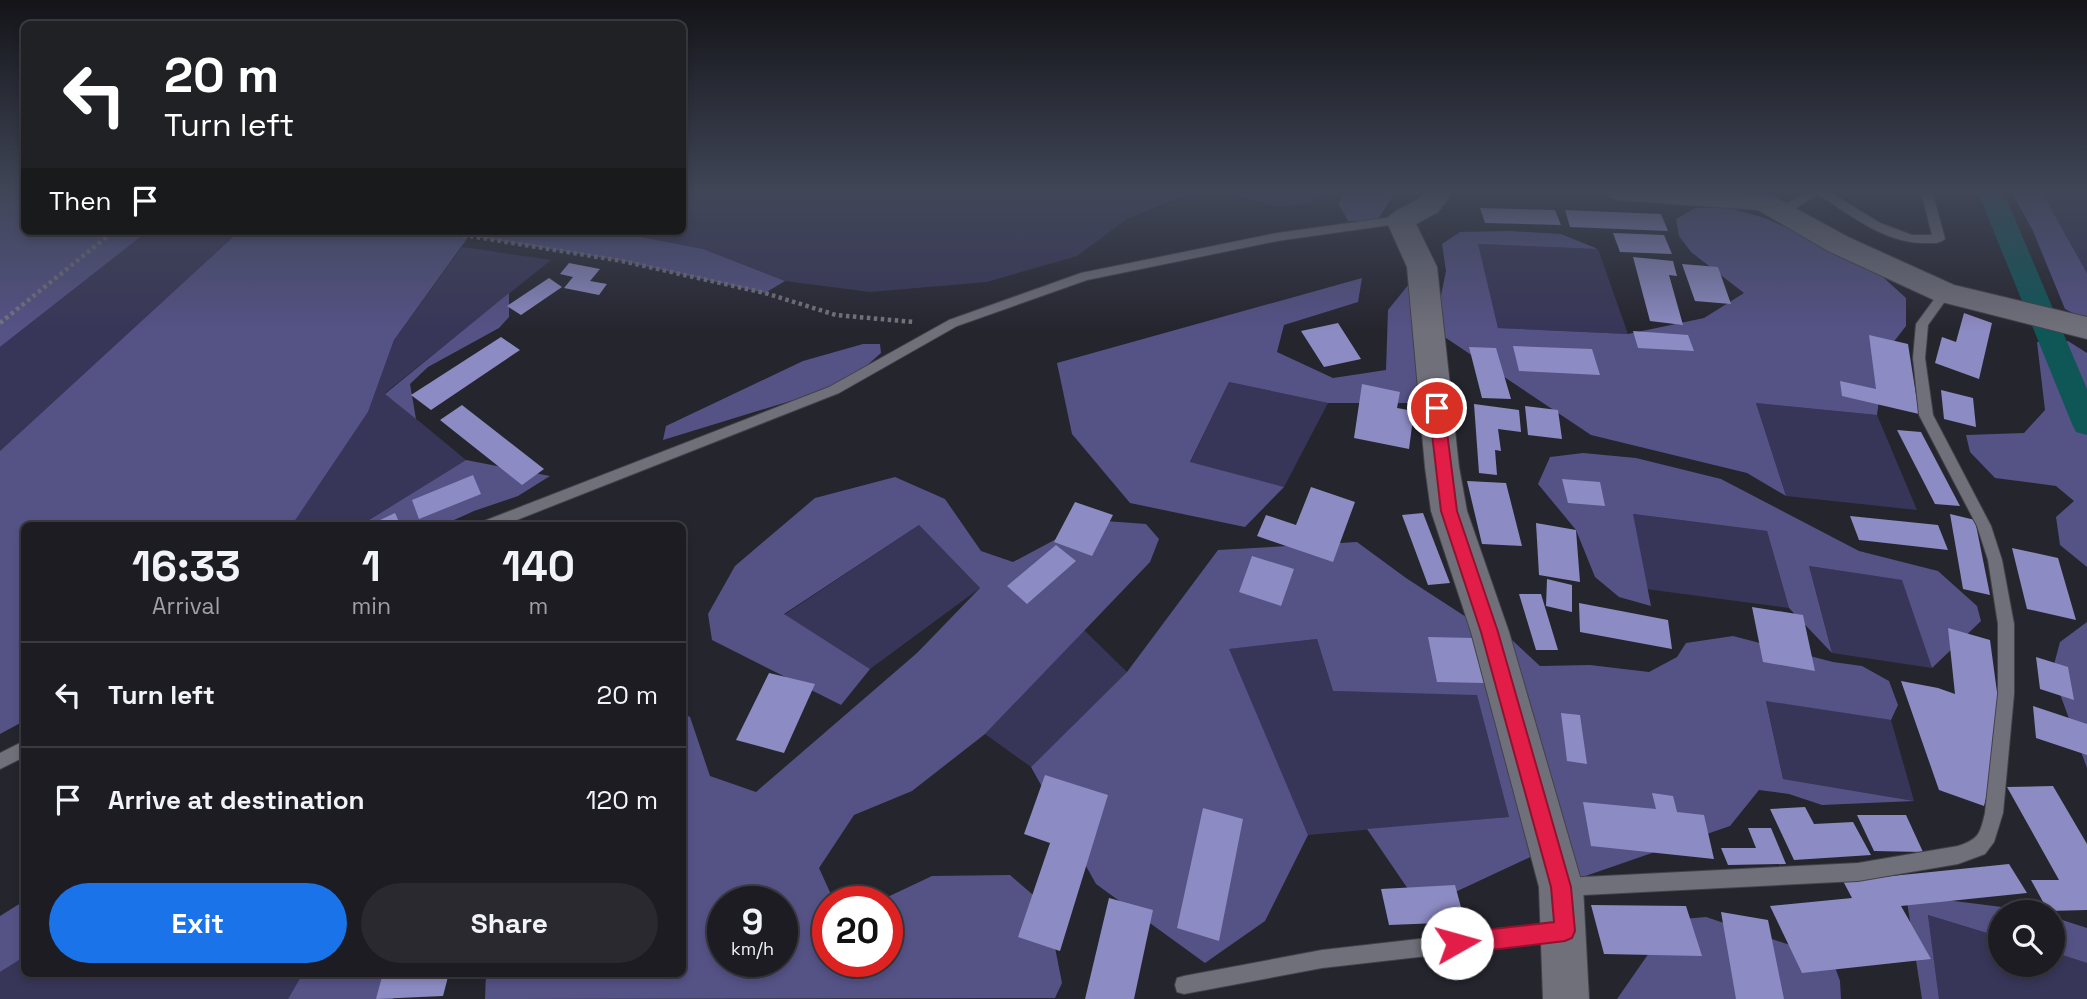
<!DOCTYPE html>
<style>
body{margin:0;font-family:"Space Grotesk",sans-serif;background:#29292f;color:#f1f3f6;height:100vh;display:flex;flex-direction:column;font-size:26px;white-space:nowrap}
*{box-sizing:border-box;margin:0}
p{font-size:23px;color:#a0a1a5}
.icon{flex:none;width:38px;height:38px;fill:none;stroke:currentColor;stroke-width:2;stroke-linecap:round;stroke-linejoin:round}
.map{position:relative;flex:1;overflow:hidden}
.side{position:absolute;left:21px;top:522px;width:665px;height:455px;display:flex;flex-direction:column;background:#1c1c22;border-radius:10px;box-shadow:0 4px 10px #0003,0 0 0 2px #3a3a40}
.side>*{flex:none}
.guide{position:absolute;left:21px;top:21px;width:665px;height:214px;border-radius:10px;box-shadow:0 4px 10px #0003,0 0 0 2px #3a3a40;background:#202124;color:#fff;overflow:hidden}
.buttons{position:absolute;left:1988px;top:900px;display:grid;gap:14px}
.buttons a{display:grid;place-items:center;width:77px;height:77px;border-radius:50%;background:#1c1c22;box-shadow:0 4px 10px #0003,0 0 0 2px #3a3a40;font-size:35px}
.speed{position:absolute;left:707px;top:886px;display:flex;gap:14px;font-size:35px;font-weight:700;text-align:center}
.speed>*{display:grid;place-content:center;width:91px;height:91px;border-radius:50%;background:#1c1c22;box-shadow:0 4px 10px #0003,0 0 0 2px #3a3a40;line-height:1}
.speed small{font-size:18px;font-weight:400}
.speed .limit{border:10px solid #d22;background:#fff;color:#111}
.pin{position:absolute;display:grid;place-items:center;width:60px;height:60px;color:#fff;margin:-30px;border:4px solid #fff;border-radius:50%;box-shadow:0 2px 7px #0007}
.me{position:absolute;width:77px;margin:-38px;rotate:83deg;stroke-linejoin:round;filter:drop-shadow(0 0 5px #0008)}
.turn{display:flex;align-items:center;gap:24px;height:147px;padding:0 28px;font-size:32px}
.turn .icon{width:91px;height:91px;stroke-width:2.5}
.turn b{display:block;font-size:49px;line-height:60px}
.then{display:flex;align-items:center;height:66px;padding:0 28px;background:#0003;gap:14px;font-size:26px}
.eta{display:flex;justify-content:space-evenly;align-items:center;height:119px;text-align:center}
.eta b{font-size:42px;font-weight:800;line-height:49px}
.button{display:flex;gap:14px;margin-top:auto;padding:14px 28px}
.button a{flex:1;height:80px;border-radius:42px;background:#1a73e8;color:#fff;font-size:28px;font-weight:800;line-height:80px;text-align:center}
.button a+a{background:#29292f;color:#f1f3f6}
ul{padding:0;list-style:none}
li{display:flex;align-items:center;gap:21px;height:105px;padding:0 28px;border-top:2px solid #3a3a40}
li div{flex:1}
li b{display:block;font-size:26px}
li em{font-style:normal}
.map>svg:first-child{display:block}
.green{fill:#383658}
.forest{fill:#555286;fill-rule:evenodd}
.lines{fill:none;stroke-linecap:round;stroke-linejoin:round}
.canal{fill:#0f5657;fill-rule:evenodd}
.building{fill:#8d8bc3}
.service-casing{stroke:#43424a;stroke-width:2}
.tertiary-casing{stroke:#43424a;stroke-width:2}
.path{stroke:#74747c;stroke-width:4.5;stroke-dasharray:3.5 3.5;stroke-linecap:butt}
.service{fill:#70707a;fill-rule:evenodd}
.tertiary{fill:#70707a;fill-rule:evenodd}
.route{fill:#e11d48;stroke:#92132f;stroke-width:2}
</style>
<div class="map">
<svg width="2087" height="999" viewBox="0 0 2087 999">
<rect width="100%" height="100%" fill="#25252e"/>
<!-- green -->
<path class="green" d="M683,191H1329L1311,203L1277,207L1246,198L1210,192L1175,199L1127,219L1077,256L987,282L870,292L785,281L703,249L611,231H682Z
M2041,191H2087V273Z
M148,231H211L234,236L0,451V347Z
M1477,244L1598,249L1628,334L1498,328Z
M462,247L551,260L385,393L466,460L361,525H292L368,412L394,340Z
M1229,382L1328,403L1284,487L1190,463Z
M1756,403L1877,415L1917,510L1786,496Z
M1632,514L1767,531L1789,608L1646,589Z
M919,525L980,588L870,669L784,615Z
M1809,566L1903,580L1932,668L1832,653Z
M1084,630L1127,672L1031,767L985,734Z
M1317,639L1333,691L1477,694L1509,817L1308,835L1228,649Z
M1766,700L1891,720L1914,801L1783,779Z
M1928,915L2000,937V964H2053V952L2087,963V999H1939Z
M24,957V973H303L288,999H0V972Z"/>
<!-- forest -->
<path class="forest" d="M0,191H24V231H148L0,347Z
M1343,191H1396L1377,221H1348L1339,205Z
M2011,191H2041L2087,273V320L2065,309L2033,231Z
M1726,207L1768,219L1874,269L1906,298V326L1885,353L1877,415L1756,403L1786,496L1747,473L1591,435L1440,334L1437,315L1446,271L1442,244L1460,232L1510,231L1561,234L1598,249L1478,244L1498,328L1628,334L1704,318L1744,293L1691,252L1679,236L1676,219L1695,208Z
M211,231H611L703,249L785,281L765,293L622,261L469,236L394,340L368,412L292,525H24V721L0,734V451L233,237Z
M1362,278L1358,302L1284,325L1277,352L1333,378L1386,370L1388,310L1409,284L1427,403H1328L1229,382L1190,462L1284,487L1245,527L1130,503L1072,434L1057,363Z
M509,293V317L499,328L428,367L410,384L416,419L385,394Z
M2068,341L2087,353V567L2060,545L2056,517L2074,501L2056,486L1995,478L1970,452L1966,435L2024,433L2045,410L2037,342Z
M863,344H880L881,353L864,368L826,390L663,440L666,426L803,361Z
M1583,453L1636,458L1721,479L1859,551L1938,571L1977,606L1981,621L1932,668L1902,580L1809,566L1832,653L1789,608L1767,531L1633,514L1651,606L1619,597L1595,577L1576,530L1538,484L1550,457Z
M466,460L550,476L518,496L474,511L443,525H361Z
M895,477L945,499L981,551L1013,562L1092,520L1146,524L1159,539L1150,562L985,734L912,791L854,815L819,868L834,901H828V961H887V901H879L932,876L1010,875L1047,907L1062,983L1055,998L485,999L486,973H682L683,713L690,717L710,776L756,792L917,653L980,588L919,525L784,614L870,669L841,705L712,640L708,614L735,566L815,498ZM723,901H782V961H723Z
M1357,542L1406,578L1480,626L1541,852L1421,908L1367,829L1509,817L1477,695L1333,691L1317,639L1229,649L1308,835L1265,921L1205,963L1096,884L1031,767L1127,672L1218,550Z
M2087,622V768L2052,672L2060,642Z
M1498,627L1540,666L1590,665L1649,672L1677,657L1686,643L1733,636L1833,662L1862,666L1889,681L1898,705L1891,720L1766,701L1783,779L1914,801L1822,805L1789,794L1759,790L1730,826L1571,881Z
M1906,895L2018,909L2030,912H2000V937L1928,915L1939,999H1922Z
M24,901V957L0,972V916Z
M1706,917L1832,959L1840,981L1841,999H1617L1672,920Z
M2053,917L2087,928V963L2053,952Z
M303,973H404L393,999H288Z"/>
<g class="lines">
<!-- canal -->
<path class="canal" d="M1975,191H1999L2009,205L2087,389V435L2076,432L2072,424L1983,205Z"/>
</g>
<!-- building -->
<path class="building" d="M1480,208L1555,210L1561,225L1485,223Z
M1565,210L1661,214L1668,231L1570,227Z
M1613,233L1664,235L1672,254L1620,252Z
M1633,257L1673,261L1677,276L1669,275L1683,325L1650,321Z
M569,263L600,269L590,281L607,284L599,295L564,288L573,277L560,274Z
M1682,264L1718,267L1731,304L1695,301Z
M549,278L562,287L521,315L507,306Z
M1964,313L1992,323L1979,379L1935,363L1942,337L1956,342Z
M1338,323L1361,359L1324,367L1301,331Z
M1633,331L1688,335L1694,351L1638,348Z
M1869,335L1908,344L1919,414L1842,396L1840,381L1876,389Z
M501,337L520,350L431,410L411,395Z
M1513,346L1592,349L1600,375L1519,371Z
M1469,347L1496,348L1511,399L1482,398Z
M1362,384L1400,392L1397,408L1414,411L1409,449L1354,438Z
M1941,390L1973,398L1976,427L1944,419Z
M1474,404L1519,410L1521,432L1498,429L1501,451L1495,450L1497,475L1479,473Z
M462,405L512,444L544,469L522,485L440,420Z
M1525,406L1558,410L1562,439L1528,435Z
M1897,430L1921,432L1960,506L1935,504Z
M473,475L481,494L419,519L412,500Z
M1562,479L1600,482L1605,506L1568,503Z
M1467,481L1506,483L1522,546L1482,544Z
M1311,487L1355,502L1333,562L1257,536L1266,515L1296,525Z
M1075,502L1113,515L1092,556L1054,542Z
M395,513L400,524L380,525L378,521Z
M1423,513L1450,583L1428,585L1402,515Z
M1950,514L1975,520L1990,595L1963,589Z
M1850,516L1938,525L1948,550L1859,540Z
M1536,523L1576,530L1580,582L1539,575Z
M1056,545L1076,561L1027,604L1007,586Z
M2012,548L2058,558L2076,620L2027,609Z
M1252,556L1294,569L1281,606L1239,592Z
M1547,579L1572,585V612L1546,606Z
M1519,594H1541L1558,650H1536Z
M1579,603L1668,620L1672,649L1580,632Z
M1752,607L1803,615L1815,671L1763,662Z
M1948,628L1990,640L1999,707L1997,755L1984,806L1939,790L1901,681L1938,688L1955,694Z
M1428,637L1474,638L1484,683L1437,682Z
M2036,657L2068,667L2074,700L2040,689Z
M769,673L815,684L784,753L736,740Z
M2033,706L2087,724V755L2036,738Z
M1561,713L1580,715L1587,764L1567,761Z
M1045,775L1108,795L1060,951L1018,937L1050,843L1024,834Z
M2053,786L2087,844V910L2048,911L2031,880H2059L2007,787Z
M1652,793L1673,796L1677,812L1704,815L1714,859L1591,846L1583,802L1656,809Z
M1805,807L1814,824L1853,822L1871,855L1794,860L1770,809Z
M1203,808L1243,819L1219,941L1177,928Z
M1857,815H1906L1923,852L1874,851Z
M1748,828H1771L1786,864L1728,865L1721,848H1756Z
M2009,864L2027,893L1901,906L1931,959L1802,973L1770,906L1852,898L1843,881Z
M1455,885L1465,922L1389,925L1381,889Z
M1109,898L1153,910L1134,999H1085Z
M1591,905L1686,906L1702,956L1604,954Z
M1721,912L1768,920L1784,999H1736Z
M383,973H449L443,996L376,999Z"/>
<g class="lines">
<defs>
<path id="service" d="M1807,191H1828L1880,223L1912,235H1932L1921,191H1932L1945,239C1939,244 1932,243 1924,243C1884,243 1849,214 1818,194L1787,214H1779V208Z
M1400,216L1406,220L1404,223L1277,241L1087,280L957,326L839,393L504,525H482L484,521L829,387L949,320L1081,273L1277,233Z
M1945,289L1951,293L1928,325L1925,358L1933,415L1991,526L2002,560L2014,624V694L2003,813L1994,842L1985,854L1958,864L1858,881L1564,896L1558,893L1555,887L1558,881L1564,878L1858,863L1958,846C1979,839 1980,834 1985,813L1998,694V624L1988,560L1977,526L1919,415L1913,358L1916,324L1941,290Z
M24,741V757L0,769V753Z
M1560,923L1566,926L1569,932L1566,938L1560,941L1322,968L1184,994L1177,992L1175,985L1177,978L1184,976L1322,950Z"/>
<path id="tertiary" d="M1426,191H1454L1438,212L1416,224L1437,267L1459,467L1467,511L1509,632L1583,887L1589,999H1543L1539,887L1471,632L1431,511L1425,467L1407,267L1386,220C1395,206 1416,206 1426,191Z
M1605,191H1730L1773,196L1848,237L1954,285L2087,317V339L1934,300L1828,251L1758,210L1619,200L1609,197Z"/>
</defs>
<!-- service casing -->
<use href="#service" class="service-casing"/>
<!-- tertiary casing -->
<use href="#tertiary" class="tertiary-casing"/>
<!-- path -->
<path class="path" d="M386,231L470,236L622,261L765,293L836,315L914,322
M0,323L114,231"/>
<!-- service -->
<use href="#service" class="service"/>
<!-- tertiary -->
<use href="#tertiary" class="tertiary"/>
</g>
<!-- sky -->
<linearGradient id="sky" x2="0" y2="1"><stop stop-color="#141419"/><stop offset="0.58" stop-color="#404657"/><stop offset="1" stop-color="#404657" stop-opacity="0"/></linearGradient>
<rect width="2087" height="331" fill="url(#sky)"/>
<!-- route -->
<path class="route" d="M1437,402L1444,408L1457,511L1498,632L1571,887L1575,931L1572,938L1565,941L1457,954L1449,951L1446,943L1449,936L1457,933L1554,922L1551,887L1481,632L1441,511L1429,408Z"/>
</svg>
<div class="buttons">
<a><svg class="icon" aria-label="search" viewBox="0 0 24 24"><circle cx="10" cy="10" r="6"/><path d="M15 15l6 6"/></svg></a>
</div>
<div class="speed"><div>9<small>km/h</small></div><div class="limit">20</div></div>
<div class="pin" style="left:1437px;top:408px;background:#d93025"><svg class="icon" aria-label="arrive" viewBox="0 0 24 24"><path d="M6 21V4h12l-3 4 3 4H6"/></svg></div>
<svg class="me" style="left:1457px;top:943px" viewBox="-20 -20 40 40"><circle r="19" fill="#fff"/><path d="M0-13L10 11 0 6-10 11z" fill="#e11d48"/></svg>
<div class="guide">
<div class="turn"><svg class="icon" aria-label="left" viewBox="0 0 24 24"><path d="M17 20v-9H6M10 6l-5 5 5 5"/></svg><div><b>20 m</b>Turn left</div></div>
<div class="then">Then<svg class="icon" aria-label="arrive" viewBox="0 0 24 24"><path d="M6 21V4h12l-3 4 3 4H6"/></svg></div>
</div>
<section class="side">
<div class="eta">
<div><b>16:33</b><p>Arrival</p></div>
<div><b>1</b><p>min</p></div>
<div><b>140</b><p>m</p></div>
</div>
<ul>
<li><svg class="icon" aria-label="left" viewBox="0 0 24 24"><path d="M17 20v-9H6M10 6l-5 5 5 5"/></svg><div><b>Turn left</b></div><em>20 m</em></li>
<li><svg class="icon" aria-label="arrive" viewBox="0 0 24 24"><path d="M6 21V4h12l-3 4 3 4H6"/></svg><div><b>Arrive at destination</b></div><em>120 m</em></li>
</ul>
<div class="button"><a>Exit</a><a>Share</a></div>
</section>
</div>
